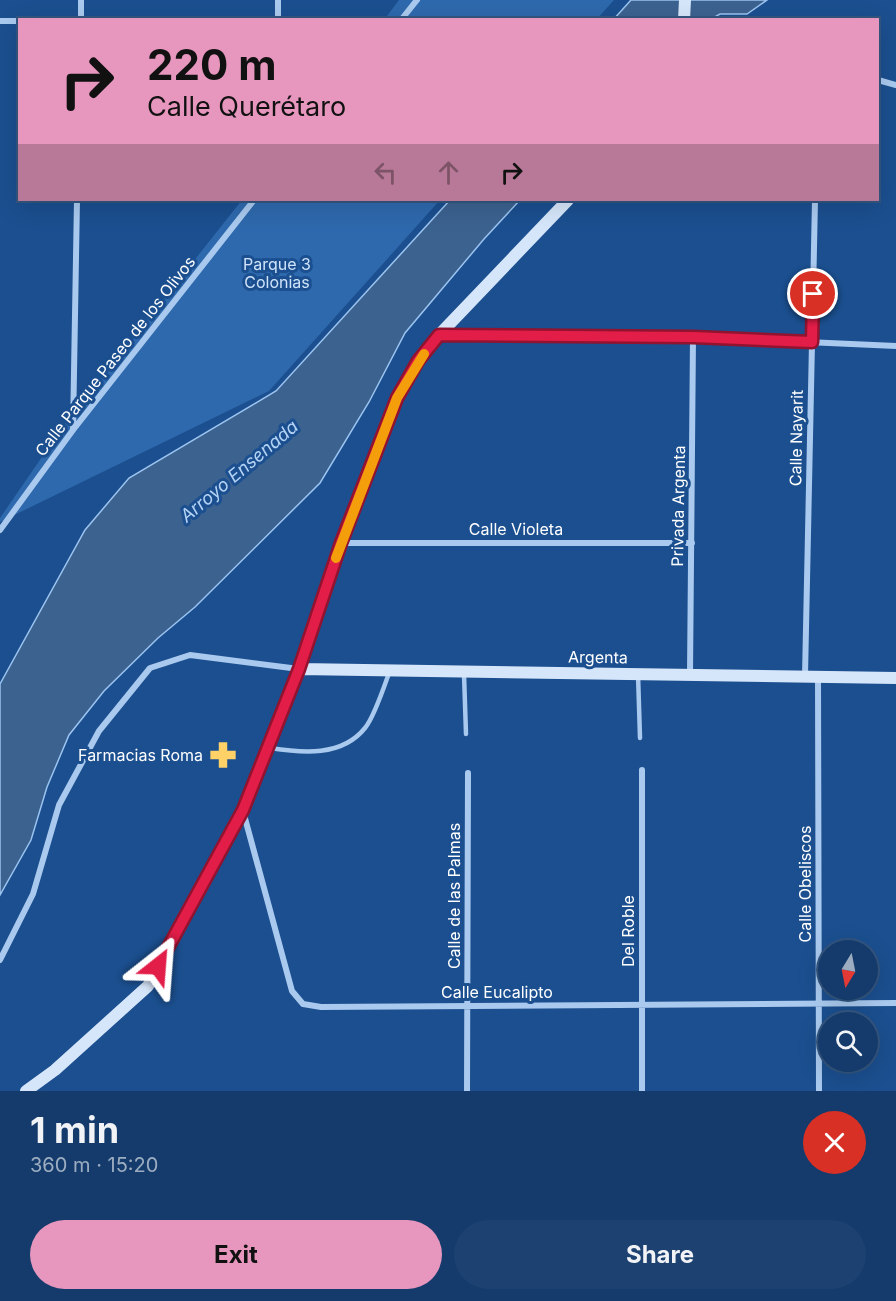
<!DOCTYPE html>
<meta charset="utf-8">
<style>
body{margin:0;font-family:Inter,sans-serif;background:#1d4271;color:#f1f3f6;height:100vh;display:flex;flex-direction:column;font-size:22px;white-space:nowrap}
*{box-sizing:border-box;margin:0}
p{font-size:20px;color:#9dadc1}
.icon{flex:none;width:33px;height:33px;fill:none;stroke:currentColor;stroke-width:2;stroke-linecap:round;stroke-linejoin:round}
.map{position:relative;height:1091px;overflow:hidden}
.drawer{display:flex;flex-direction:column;background:#143b6b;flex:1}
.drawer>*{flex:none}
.top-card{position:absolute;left:18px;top:18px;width:861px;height:183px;border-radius:0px;box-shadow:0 6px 24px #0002,0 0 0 2px #33557e;background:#e797bd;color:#111;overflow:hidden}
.needle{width:39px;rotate:190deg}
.tools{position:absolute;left:818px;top:940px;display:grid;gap:12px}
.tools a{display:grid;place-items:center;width:60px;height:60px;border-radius:50%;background:#143b6b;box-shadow:0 6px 24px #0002,0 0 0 2px #33557e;font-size:30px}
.pin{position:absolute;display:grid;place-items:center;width:51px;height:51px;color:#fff;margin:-26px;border:3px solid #fff;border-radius:50%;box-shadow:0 2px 6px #0007}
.me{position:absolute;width:66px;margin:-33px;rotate:28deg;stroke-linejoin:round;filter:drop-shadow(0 0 4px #0008)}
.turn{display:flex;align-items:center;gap:21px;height:126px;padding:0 30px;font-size:27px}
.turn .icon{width:78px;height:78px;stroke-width:2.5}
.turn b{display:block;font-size:42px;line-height:51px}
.lanes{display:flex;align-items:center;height:57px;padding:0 30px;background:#0003;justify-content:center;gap:30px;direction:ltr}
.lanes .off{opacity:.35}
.round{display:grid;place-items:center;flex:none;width:63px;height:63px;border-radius:32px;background:#1d4271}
.head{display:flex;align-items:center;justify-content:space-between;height:102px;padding:0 30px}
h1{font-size:36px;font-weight:700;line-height:45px}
.primary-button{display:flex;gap:12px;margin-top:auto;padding:12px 30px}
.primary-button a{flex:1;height:69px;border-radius:36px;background:#e797bd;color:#111;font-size:24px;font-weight:700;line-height:69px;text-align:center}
.primary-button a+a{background:#1d4271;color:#f1f3f6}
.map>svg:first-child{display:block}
.green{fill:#2e69ad}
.water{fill:#3c6290;stroke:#9cc4f0;stroke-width:1.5}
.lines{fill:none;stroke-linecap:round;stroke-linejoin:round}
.lane{stroke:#a9c9ee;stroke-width:4.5}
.street{stroke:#a9c9ee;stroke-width:6}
.secondary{stroke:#d6e6fa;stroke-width:12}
.route-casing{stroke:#92132f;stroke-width:15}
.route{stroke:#e11d48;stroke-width:10}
.slow{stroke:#f59e0b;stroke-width:10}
.labels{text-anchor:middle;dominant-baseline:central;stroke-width:6;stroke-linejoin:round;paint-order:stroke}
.park-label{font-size:16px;fill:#cfe3fa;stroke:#1b4f8f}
.street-label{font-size:16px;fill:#fff;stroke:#1b4f8f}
.poi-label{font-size:16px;fill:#fff;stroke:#1b4f8f;text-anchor:end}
.water-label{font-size:18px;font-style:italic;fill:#b5d3f5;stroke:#1b4f8f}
</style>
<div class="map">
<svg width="896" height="1091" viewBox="0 0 896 1091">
<rect width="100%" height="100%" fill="#1b4f8f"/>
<!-- green -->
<path class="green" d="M399,0H614L597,19L384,20Z
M242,200H440L269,391L0,522V518L66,422Z"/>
<!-- water -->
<path class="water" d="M631,0H767L747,14H720L711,19L613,20Z
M450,200H520L484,239L405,333L369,402L320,483L195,607L158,638L104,691L69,735L47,787L31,840L0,895V684L85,530L129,478L276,391Z"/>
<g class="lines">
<!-- lane -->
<path class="lane" d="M464,674L466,734
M638,674L640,738
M270,748C302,753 342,757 365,728C374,717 384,687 389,673"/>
<!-- street -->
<path class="street" d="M278,0V20
M81,20V0
M401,20L417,0
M0,21H20
M878,80L896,85
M441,335L693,337L896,346
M73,430L77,200
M0,530L73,430L254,200
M341,543H692
M690,674L693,337
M805,676L815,200
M818,677L819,1091
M243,811L292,991L303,1004L321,1007L896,1003
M0,960L33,894L59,805L99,731L150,668L190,655L299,669
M467,1091L468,773
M642,1091V770"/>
<!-- secondary -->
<path class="secondary" d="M684,20L685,0
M299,669L896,678
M26,1091L55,1070L148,986L243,810L299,669L341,543L397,398L418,361L439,335L568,200"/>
</g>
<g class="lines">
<defs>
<path id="route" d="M158,966L243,810L299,669L341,543L397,398L418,361L439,335L693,337L812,342L813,294"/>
</defs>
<!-- route casing -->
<use href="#route" class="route-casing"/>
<!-- route -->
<use href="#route" class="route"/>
<!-- slow -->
<path class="slow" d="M336,558L397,398L424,354"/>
</g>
<!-- icons -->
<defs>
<symbol id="pharmacy-bare" viewBox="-9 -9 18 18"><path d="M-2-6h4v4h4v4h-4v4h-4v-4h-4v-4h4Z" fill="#ffd166" stroke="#1b4f8f" stroke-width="2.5" paint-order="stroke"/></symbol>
</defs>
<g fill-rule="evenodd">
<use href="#pharmacy-bare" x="204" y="736" width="38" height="38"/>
</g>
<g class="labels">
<!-- park labels -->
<g class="park-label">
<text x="277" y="264">Parque 3<tspan x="277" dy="18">Colonias</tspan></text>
</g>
<!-- street labels -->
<g class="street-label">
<text transform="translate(115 356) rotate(-52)">Calle Parque Paseo de los Olivos</text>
<text transform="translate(796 438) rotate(-89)">Calle Nayarit</text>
<text transform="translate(678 506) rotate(-89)">Privada Argenta</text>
<text x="516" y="529">Calle Violeta</text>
<text transform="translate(598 657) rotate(1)">Argenta</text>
<text transform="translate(805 884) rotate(-90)">Calle Obeliscos</text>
<text transform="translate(454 896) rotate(-90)">Calle de las Palmas</text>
<text transform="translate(628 931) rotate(-90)">Del Roble</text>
<text x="497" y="992">Calle Eucalipto</text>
</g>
<!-- poi labels -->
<g class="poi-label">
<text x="203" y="755">Farmacias Roma</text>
</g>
<!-- water labels -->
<g class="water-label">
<text transform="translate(239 471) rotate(-40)">Arroyo Ensenada</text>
</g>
</g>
</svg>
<div class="tools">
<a><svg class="needle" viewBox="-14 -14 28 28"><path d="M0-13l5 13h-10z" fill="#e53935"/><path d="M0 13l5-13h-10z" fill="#9dadc1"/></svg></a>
<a><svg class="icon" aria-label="search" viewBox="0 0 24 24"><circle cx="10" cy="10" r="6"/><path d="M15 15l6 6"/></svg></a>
</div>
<div class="pin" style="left:813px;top:294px;background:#d93025"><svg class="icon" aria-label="arrive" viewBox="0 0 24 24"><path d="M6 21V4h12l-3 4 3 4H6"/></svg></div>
<svg class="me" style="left:158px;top:966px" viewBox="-20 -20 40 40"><path d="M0-17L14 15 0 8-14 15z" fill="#e11d48" stroke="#fff" stroke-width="4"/></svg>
<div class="top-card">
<div class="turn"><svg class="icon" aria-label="right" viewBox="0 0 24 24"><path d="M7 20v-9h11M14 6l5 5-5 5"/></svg><div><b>220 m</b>Calle Querétaro</div></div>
<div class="lanes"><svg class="icon off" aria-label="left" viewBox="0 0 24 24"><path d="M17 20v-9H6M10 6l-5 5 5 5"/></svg><svg class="icon off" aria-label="ahead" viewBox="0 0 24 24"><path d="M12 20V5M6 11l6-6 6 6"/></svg><svg class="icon" aria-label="right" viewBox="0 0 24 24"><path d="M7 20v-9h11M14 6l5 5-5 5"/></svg></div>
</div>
</div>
<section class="drawer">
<div class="head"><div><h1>1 min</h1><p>360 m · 15:20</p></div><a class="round" style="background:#d93025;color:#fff"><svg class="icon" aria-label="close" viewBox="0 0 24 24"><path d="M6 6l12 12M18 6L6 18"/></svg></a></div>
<div class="primary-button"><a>Exit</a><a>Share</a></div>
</section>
